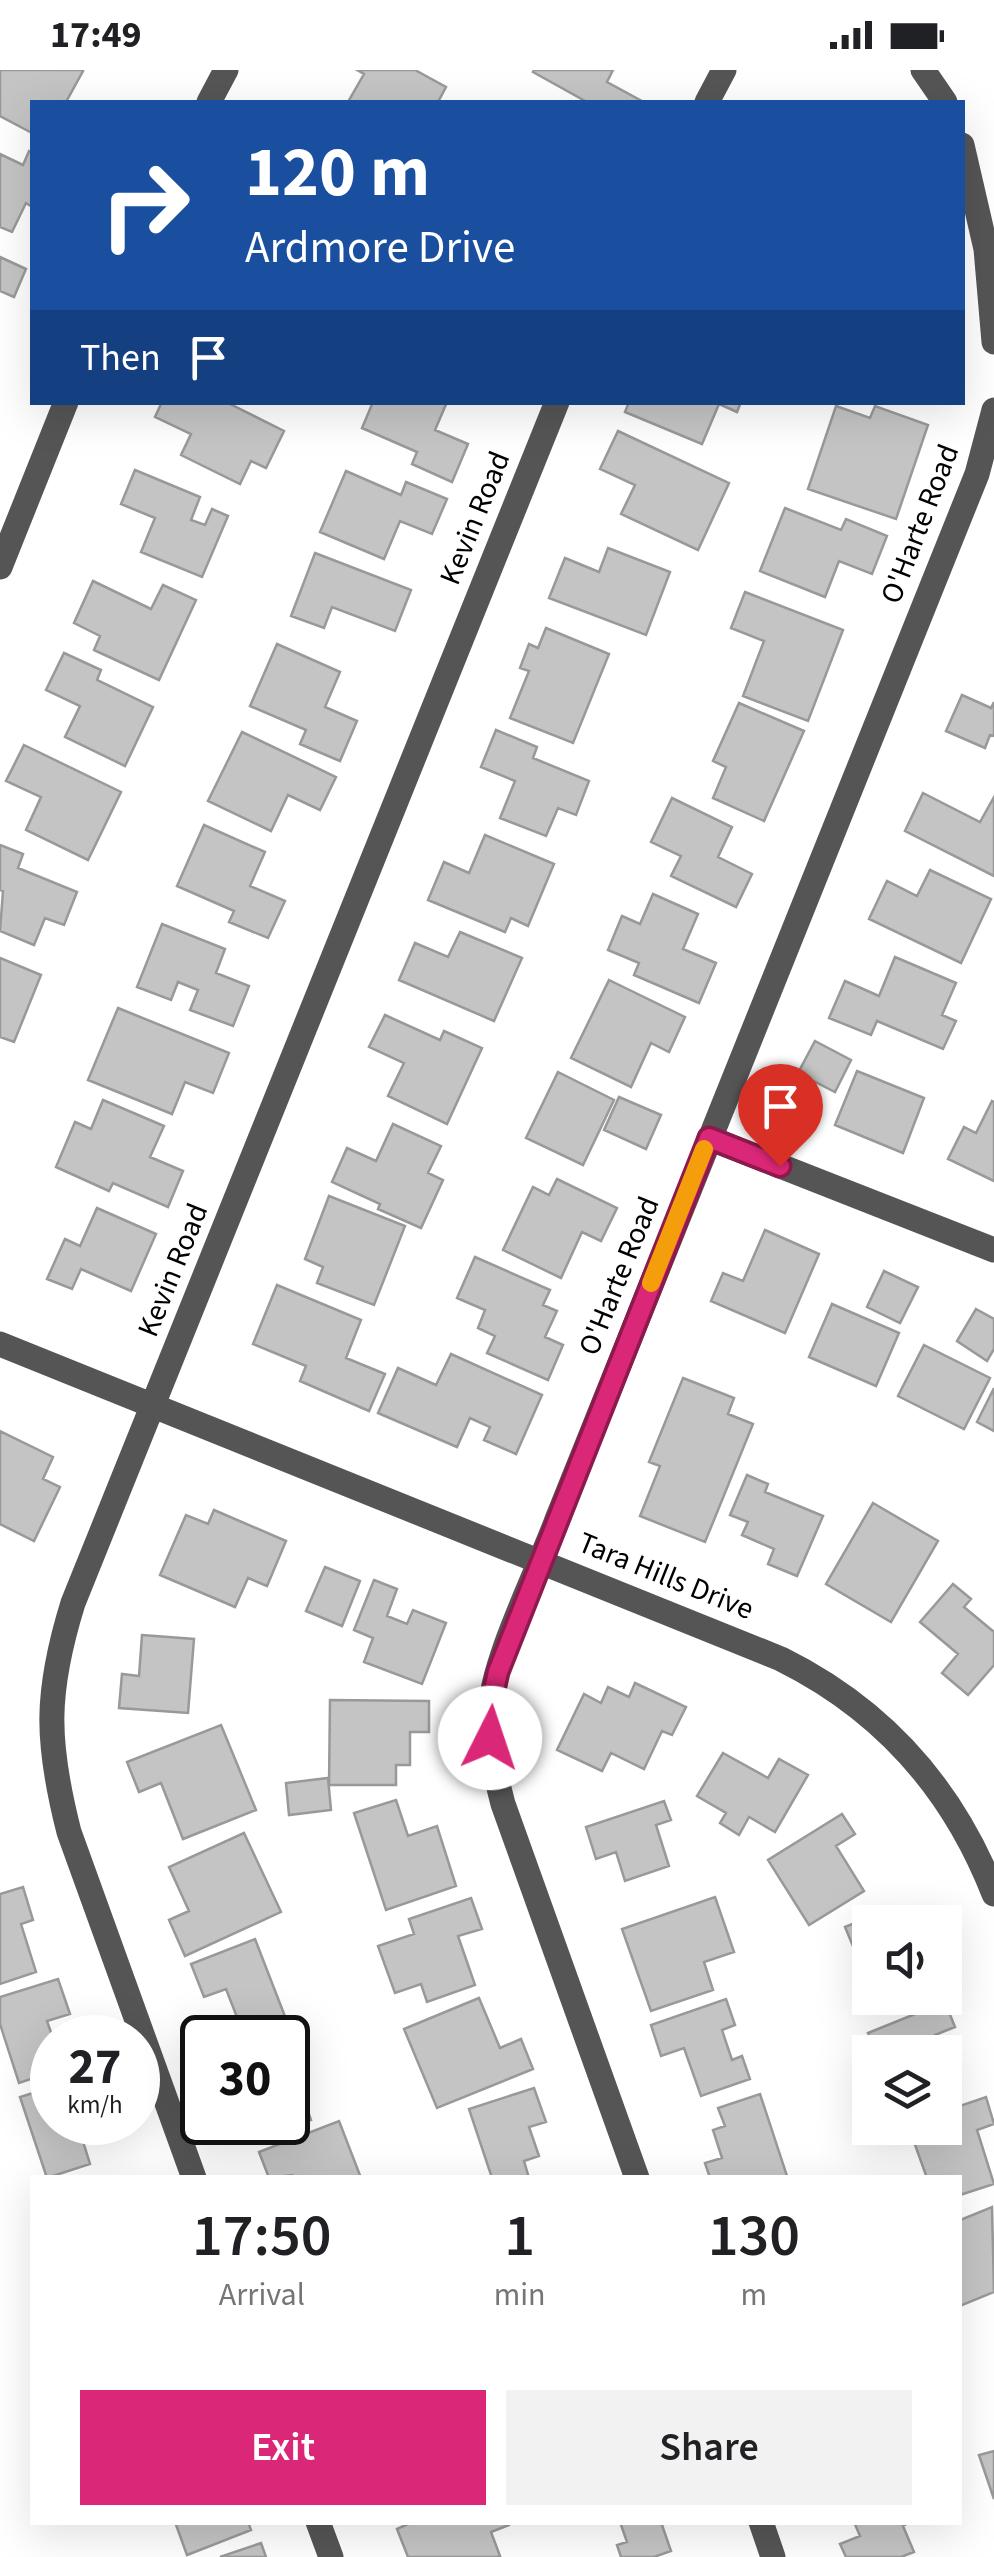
<!DOCTYPE html>
<style>
body{margin:0;font-family:"Source Sans 3",sans-serif;background:#f2f2f2;color:#202124;height:100vh;display:flex;flex-direction:column;font-size:38px;white-space:nowrap}
*{box-sizing:border-box;margin:0}
p{font-size:32px;color:#757577}
.icon{flex:none;width:55px;height:55px;fill:none;stroke:currentColor;stroke-width:2;stroke-linecap:round;stroke-linejoin:round}
.map{position:relative;flex:1;overflow:hidden}
.panel{position:absolute;left:30px;top:2105px;width:932px;height:350px;display:flex;flex-direction:column;background:#fff;border-radius:0px;box-shadow:0 10px 40px #0002}
.panel>*{flex:none}
.banner{position:absolute;left:30px;top:30px;width:935px;height:305px;border-radius:0px;box-shadow:0 10px 40px #0002;background:#1a4fa0;color:#fff;overflow:hidden}
.tools{position:absolute;left:852px;top:1835px;display:grid;gap:20px}
.tools a{display:grid;place-items:center;width:110px;height:110px;border-radius:0px;background:#fff;box-shadow:0 10px 40px #0002;font-size:50px}
.speed{position:absolute;left:30px;top:1945px;display:flex;gap:20px;font-size:50px;font-weight:700;text-align:center}
.speed>*{display:grid;place-content:center;width:130px;height:130px;border-radius:50%;background:#fff;box-shadow:0 10px 40px #0002;line-height:1}
.speed small{font-size:25px;font-weight:400}
.speed .limit{border:5px solid #111;border-radius:15px;background:#fff;color:#111}
.pin{position:absolute;display:grid;place-items:center;width:85px;height:85px;color:#fff;margin:-102px -42px;border-radius:50% 50% 50% 0;rotate:-45deg;box-shadow:0 0 10px #0007}
.pin .icon{rotate:45deg}
.me{position:absolute;width:110px;margin:-55px;rotate:4deg;stroke-linejoin:round;filter:drop-shadow(0 0 8px #0008)}
.turn{display:flex;align-items:center;gap:35px;height:210px;padding:0 50px;font-size:45px}
.turn .icon{width:130px;height:130px;stroke-width:2.5}
.turn b{display:block;font-size:70px;line-height:85px}
.then{display:flex;align-items:center;height:95px;padding:0 50px;background:#0003;gap:20px;font-size:38px}
.eta{display:flex;justify-content:space-evenly;align-items:center;height:170px;text-align:center}
.eta b{font-size:60px;font-weight:600;line-height:70px}
.action{display:flex;gap:20px;margin-top:auto;padding:20px 50px}
.action a{flex:1;height:115px;border-radius:0px;background:#db2777;color:#fff;font-size:40px;font-weight:600;line-height:115px;text-align:center}
.action a+a{background:#f2f2f2;color:#202124}
.status{display:flex;justify-content:space-between;align-items:center;height:70px;padding:0 50px;background:#fff;direction:ltr}
.status svg{height:28px;fill:currentColor}
.map>svg:first-child{display:block}
.building{fill:#c4c4c4;stroke:#999;stroke-width:2.5}
.lines{fill:none;stroke-linecap:round;stroke-linejoin:round}
.minor{stroke:#555;stroke-width:25}
.route-casing{stroke:#8e194d;stroke-width:25}
.route{stroke:#db2777;stroke-width:18}
.slow{stroke:#f59e0b;stroke-width:18}
.labels{text-anchor:middle;dominant-baseline:central;stroke-width:9;stroke-linejoin:round;paint-order:stroke}
.street-label{font-size:30px;fill:#000;stroke:#fff}
</style>
<div class="status"><b>17:49</b><svg viewBox="0 0 49 12"><path d="M0 12V9h3v3zM5 12V6h3v6zM10 12V3h3v9zM15 12V0h3v12zM26 1h20v11H26zM47 4h2v5h-2z"/></svg></div>
<div class="map">
<svg width="994" height="2487" viewBox="0 0 994 2487">
<rect width="100%" height="100%" fill="#fff"/>
<!-- building -->
<path class="building" d="M0,0H81L83,1L66,32H32V63L0,46Z
M357,0H415L446,17L438,32H348L364,4Z
M534,0H613L607,12L640,30L638,32H587L533,2Z
M29,81L32,83V137L26,133L12,162L0,157V84L23,95Z
M0,187L26,199L14,227L0,221Z
M162,332H226L284,361L266,398L251,391L240,414L181,385L191,364L155,347Z
M373,332H447L435,360L468,374L452,412L412,394L417,382L362,358Z
M629,332H741L737,342L719,334L702,374L625,342Z
M836,336L870,348L875,336L928,355L896,449L808,419Z
M618,361L729,413L698,480L621,444L635,415L600,399Z
M135,400L200,427L191,450L205,455L212,439L228,446L202,507L141,482L155,448L121,434Z
M346,401L401,425L406,412L447,429L432,464L400,451L384,489L320,462Z
M785,438L841,460L846,449L887,466L872,504L839,491L825,527L760,501Z
M608,478L670,502L646,565L549,528L565,488L599,502Z
M315,483L411,520L395,561L332,537L324,558L291,546Z
M93,511L151,539L163,515L196,530L159,610L94,580L100,566L74,553Z
M745,522L843,560L808,651L743,626L764,571L731,558Z
M546,558L609,584L573,673L510,648L529,601L520,598L529,574L538,578Z
M277,574L340,602L325,637L357,651L340,691L300,674L306,660L250,636Z
M64,583L101,600L97,610L153,637L125,696L65,667L80,636L46,620Z
M962,625L991,638L994,632V666L990,665L985,678L946,661Z
M739,633L804,661L764,751L713,728L726,697L713,691Z
M496,660L537,677L533,688L589,711L576,745L558,738L546,766L500,748L515,711L481,697Z
M242,662L336,707L320,740L288,725L271,761L208,731Z
M24,675L121,722L88,790L26,760L41,727L6,711Z
M923,723L980,752L994,727V806L905,761Z
M672,728L732,757L718,787L752,804L736,837L671,806L681,786L651,772Z
M204,755L265,782L250,816L285,831L268,868L229,852L234,841L177,816Z
M485,765L554,794L528,856L511,848L505,862L428,830L444,792L469,803Z
M0,775L23,784L18,798L77,822L64,855L45,848L34,875L0,861L3,821L0,820Z
M930,800L991,829L961,893L869,849L887,811L917,826Z
M653,824L698,844L683,879L716,893L699,933L634,905L639,893L608,880L622,846L640,854Z
M162,854L225,879L216,903L249,916L233,956L190,940L198,920L178,912L171,930L137,917Z
M460,862L522,888L494,951L399,910L415,873L448,887Z
M895,887L956,913L942,945L956,951L943,979L877,951L871,965L829,948L845,911L879,926Z
M0,888L41,905L14,972L0,967Z
M609,910L685,947L669,982L651,973L631,1017L571,988Z
M118,938L229,983L213,1023L185,1012L172,1044L88,1010Z
M385,945L440,970L444,961L482,978L447,1054L388,1026L404,993L369,977Z
M815,971L851,990L835,1022L798,1003Z
M857,1001L924,1028L903,1083L835,1055Z
M558,1002L614,1030L583,1095L526,1068Z
M619,1027L661,1045L646,1079L604,1060Z
M103,1030L164,1056L150,1087L183,1101L168,1137L113,1113L109,1121L56,1097L75,1052L91,1059Z
M992,1031L994,1032V1111L948,1089L964,1057L976,1063Z
M393,1054L441,1076L428,1103L443,1110L421,1158L378,1139L380,1134L332,1112L347,1078L376,1091Z
M557,1109L617,1138L601,1171L582,1162L561,1208L503,1180L533,1117L549,1125Z
M329,1126L405,1156L374,1235L317,1213L323,1197L305,1189Z
M97,1138L156,1164L131,1221L81,1199L72,1219L47,1209L65,1169L80,1176Z
M765,1160L819,1184L785,1263L711,1231L723,1203L743,1211Z
M475,1187L550,1220L543,1235L557,1241L545,1267L563,1275L548,1310L487,1283L495,1266L478,1258L485,1240L457,1228Z
M884,1201L918,1217L900,1253L867,1237Z
M277,1215L361,1250L346,1288L385,1304L369,1341L300,1311L306,1296L253,1274Z
M832,1234L899,1263L876,1316L809,1287Z
M976,1239L994,1249V1279L987,1291L957,1271Z
M924,1275L990,1308L964,1359L898,1326Z
M451,1284L542,1325L516,1384L484,1370L490,1357L470,1348L457,1377L378,1343L398,1298L436,1315Z
M683,1308L734,1328L728,1344L753,1354L705,1472L640,1446L660,1396L649,1392Z
M994,1318V1361L977,1352Z
M0,1361L53,1387L43,1409L60,1417L34,1471L0,1454Z
M747,1405L768,1414L765,1422L823,1446L797,1506L768,1494L774,1479L742,1465L748,1452L730,1445Z
M873,1433L938,1471L891,1552L826,1514Z
M214,1440L286,1471L267,1516L248,1508L235,1537L160,1505L186,1445L208,1454Z
M325,1497L360,1511L342,1556L306,1541Z
M374,1510L397,1519L387,1546L407,1554L413,1540L446,1553L422,1614L364,1592L373,1568L354,1560Z
M953,1514L971,1529L964,1537L994,1562V1595L968,1625L942,1603L958,1584L920,1552Z
M142,1565L194,1569L188,1643L119,1638L122,1604L139,1606Z
M635,1613L686,1637L672,1665L662,1661L644,1699L611,1683L602,1701L557,1680L584,1624L601,1633L608,1617L629,1627Z
M330,1630L429,1631V1662H410V1695H396V1715H329Z
M221,1655L256,1740L183,1769L161,1713L139,1722L127,1692Z
M723,1683L768,1708L779,1689L808,1705L775,1762L749,1747L739,1765L720,1753L726,1743L697,1726Z
M328,1708L331,1740L289,1745L286,1713Z
M396,1730L408,1766L437,1756L456,1816L386,1840L354,1743Z
M664,1731L671,1750L656,1755L669,1796L625,1811L616,1782L596,1789L586,1757Z
M842,1744L855,1764L836,1776L864,1821L809,1855L768,1790Z
M244,1763L281,1842L185,1886L169,1850L189,1841L169,1797Z
M23,1817L33,1850L21,1854L36,1902L0,1914V1824Z
M715,1827L734,1882L704,1892L713,1920L651,1941L622,1859Z
M471,1828L482,1859L458,1866L475,1915L427,1932L421,1914L395,1923L378,1876L414,1864L409,1849Z
M887,1840L892,1852H870V1917L845,1857Z
M255,1869L286,1949L244,1965L226,1919L204,1927L191,1894Z
M58,1909L70,1944L47,1951L53,1968L52,2002L19,2013L0,1954V1927Z
M479,1928L500,1978L521,1969L533,1999L437,2038L404,1959Z
M726,1929L735,1955L722,1960L732,1990L742,1986L750,2009L701,2026L684,1978L661,1986L651,1955Z
M945,1932L955,1957L935,1965L943,1982H876L868,1963Z
M290,1989L311,2050L248,2071L242,2052H288V1990Z
M52,2017V2052H77L90,2094L47,2108L20,2027Z
M534,2018L546,2052L529,2057L539,2086L524,2091L529,2108H492L469,2039Z
M760,2024L787,2106L710,2108L705,2093L722,2088L713,2060L725,2056L718,2038Z
M986,2027L994,2054L977,2060L994,2114L960,2125V2108H927L914,2072L948,2060L945,2041Z
M339,2051L361,2108H293L292,2105L269,2108L259,2082Z
M992,2137L994,2222L960,2236V2150Z
M994,2381V2429L979,2385Z
M175,2452H248L251,2460L187,2485Z
M412,2452H508L509,2455L491,2462L500,2486L497,2487H408L397,2459Z
M620,2452H661L671,2481L654,2487H621L617,2475L627,2472Z
M854,2452H910L903,2456L914,2482L901,2487H846L840,2474L860,2466Z
M261,2473L266,2487H220Z"/>
<g class="lines">
<!-- minor -->
<path class="minor" d="M923,0L945,32
M209,32L226,0
M707,32L724,0
M962,75L986,179L994,272
M0,497L66,332
M709,1068L994,1180
M0,1274L781,1589C882,1639 953,1719 994,1824
M194,2108L69,1762C46,1672 45,1623 73,1533L557,332
M637,2108L503,1734C495,1704 489,1674 490,1642C492,1591 537,1503 556,1452L977,404L994,340
M318,2452L331,2487
M761,2452L773,2487"/>
</g>
<g class="lines">
<defs>
<path id="route" d="M490,1668V1638L498,1602L709,1068L780,1096"/>
</defs>
<!-- route casing -->
<use href="#route" class="route-casing"/>
<!-- route -->
<use href="#route" class="route"/>
<!-- slow -->
<path class="slow" d="M651,1213L704,1079"/>
</g>
<g class="labels">
<!-- street labels -->
<g class="street-label">
<text transform="translate(475 448) rotate(-68)">Kevin Road</text>
<text transform="translate(920 454) rotate(-69)">O'Harte Road</text>
<text transform="translate(173 1200) rotate(-68)">Kevin Road</text>
<text transform="translate(619 1206) rotate(-68)">O'Harte Road</text>
<text transform="translate(666 1506) rotate(22)">Tara Hills Drive</text>
</g>
</g>
</svg>
<div class="tools">
<a><svg class="icon" aria-label="sound" viewBox="0 0 24 24"><path d="M4 9h4l5-4v14l-5-4H4zM17 9q2 3 0 6"/></svg></a>
<a><svg class="icon" aria-label="layers" viewBox="0 0 24 24"><path d="M12 4l9 5-9 5-9-5zM3 14l9 5 9-5"/></svg></a>
</div>
<div class="speed"><div>27<small>km/h</small></div><div class="limit">30</div></div>
<div class="pin" style="left:780px;top:1096px;background:#d93025"><svg class="icon" aria-label="arrive" viewBox="0 0 24 24"><path d="M6 21V4h12l-3 4 3 4H6"/></svg></div>
<svg class="me" style="left:490px;top:1668px" viewBox="-20 -20 40 40"><circle r="19" fill="#fff"/><path d="M0-13L10 11 0 6-10 11z" fill="#db2777"/></svg>
<div class="banner">
<div class="turn"><svg class="icon" aria-label="right" viewBox="0 0 24 24"><path d="M7 20v-9h11M14 6l5 5-5 5"/></svg><div><b>120 m</b>Ardmore Drive</div></div>
<div class="then">Then<svg class="icon" aria-label="arrive" viewBox="0 0 24 24"><path d="M6 21V4h12l-3 4 3 4H6"/></svg></div>
</div>
<section class="panel">
<div class="eta">
<div><b>17:50</b><p>Arrival</p></div>
<div><b>1</b><p>min</p></div>
<div><b>130</b><p>m</p></div>
</div>
<div class="action"><a>Exit</a><a>Share</a></div>
</section>
</div>
